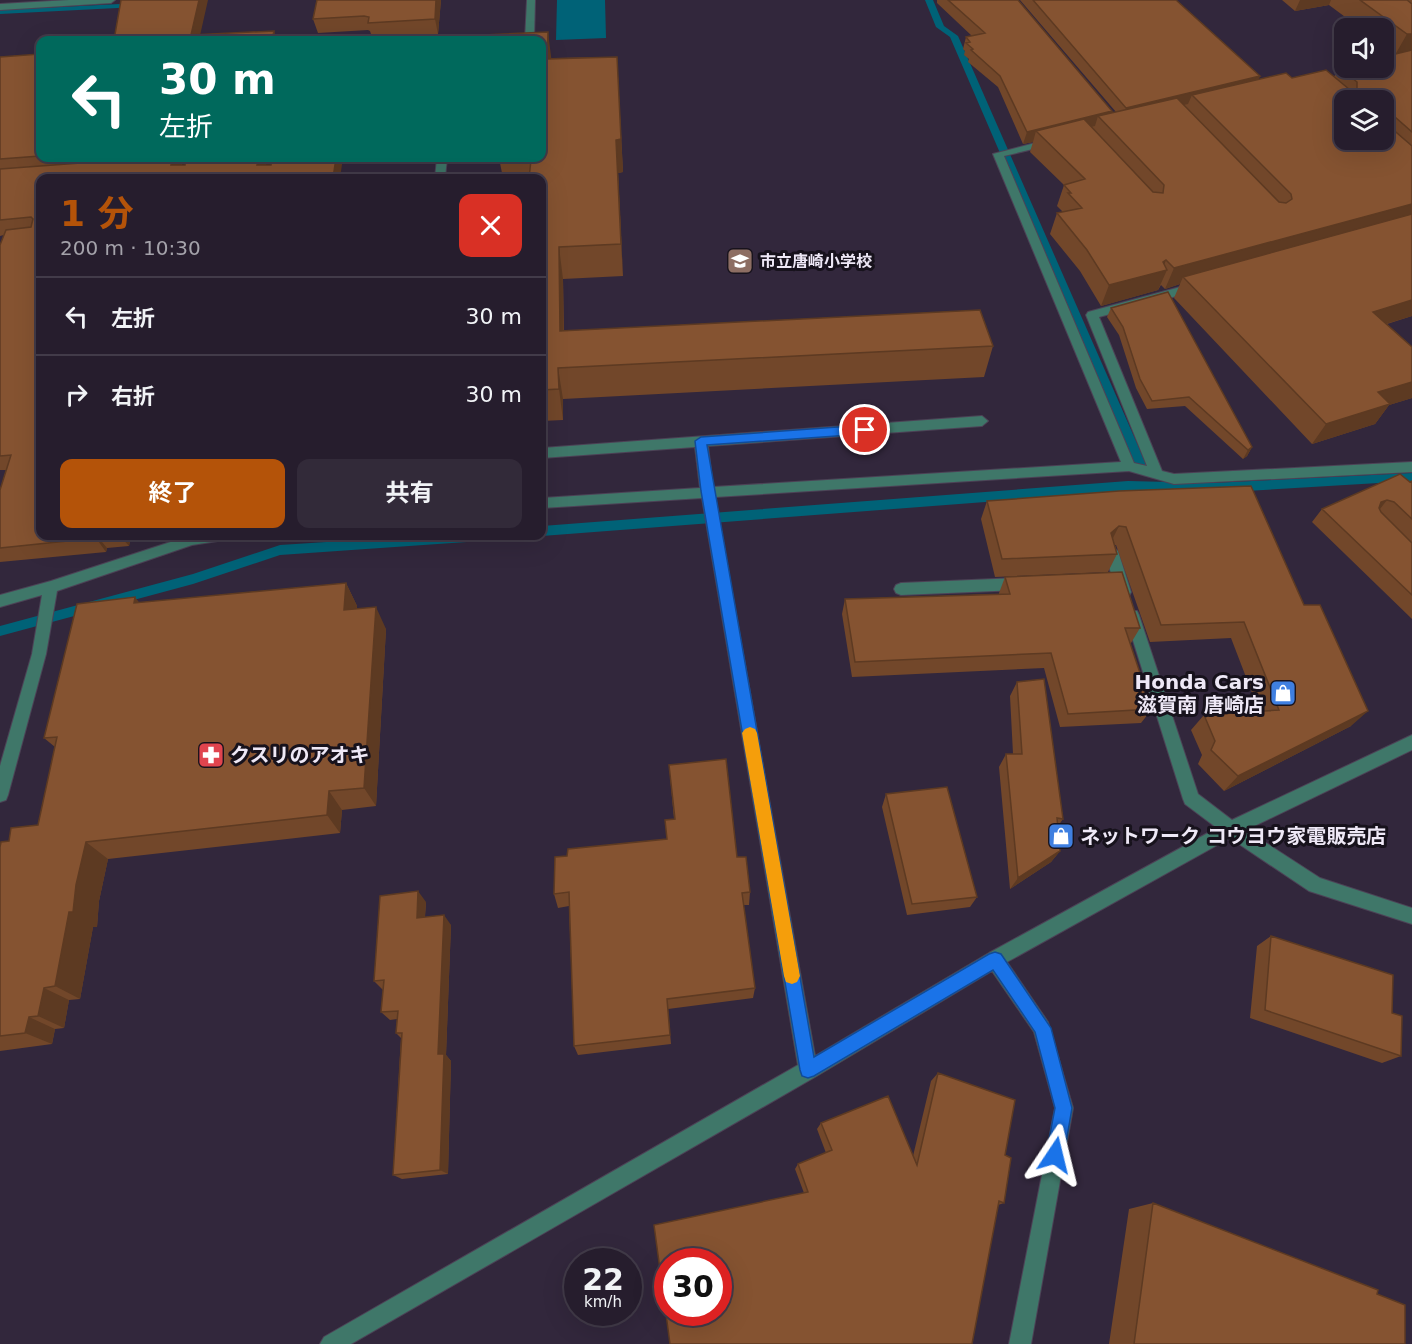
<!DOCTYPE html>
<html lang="ja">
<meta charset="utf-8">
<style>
body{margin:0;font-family:"DejaVu Sans","Noto Sans JP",sans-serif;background:#322a39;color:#f1f3f6;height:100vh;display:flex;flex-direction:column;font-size:22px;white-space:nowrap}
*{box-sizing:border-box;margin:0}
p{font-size:20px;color:#a4a2aa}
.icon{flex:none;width:33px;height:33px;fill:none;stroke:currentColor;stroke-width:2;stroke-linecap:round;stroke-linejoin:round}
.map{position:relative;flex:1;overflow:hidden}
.side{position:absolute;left:36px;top:174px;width:510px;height:366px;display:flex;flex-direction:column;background:#261d2d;border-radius:12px;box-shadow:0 6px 24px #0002,0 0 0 2px #423b49}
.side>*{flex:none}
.banner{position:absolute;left:36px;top:36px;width:510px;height:126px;border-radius:12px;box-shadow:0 6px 24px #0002,0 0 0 2px #423b49;background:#00695c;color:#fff;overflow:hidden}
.tools{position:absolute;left:1334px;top:18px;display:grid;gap:12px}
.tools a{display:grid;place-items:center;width:60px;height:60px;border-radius:12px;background:#261d2d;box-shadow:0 6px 24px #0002,0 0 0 2px #423b49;font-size:30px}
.speed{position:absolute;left:564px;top:1248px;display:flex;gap:12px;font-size:30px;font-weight:700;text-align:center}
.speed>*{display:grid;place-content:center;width:78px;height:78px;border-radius:50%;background:#261d2d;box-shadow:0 6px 24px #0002,0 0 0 2px #423b49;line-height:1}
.speed small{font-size:15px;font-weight:400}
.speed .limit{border:9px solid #d22;background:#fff;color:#111}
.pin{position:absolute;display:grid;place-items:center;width:51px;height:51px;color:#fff;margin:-26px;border:3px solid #fff;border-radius:50%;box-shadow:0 2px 6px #0007}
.me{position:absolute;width:66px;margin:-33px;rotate:10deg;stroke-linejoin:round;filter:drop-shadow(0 0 4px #0008)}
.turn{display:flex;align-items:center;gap:21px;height:126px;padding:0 24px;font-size:27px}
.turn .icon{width:78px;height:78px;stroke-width:2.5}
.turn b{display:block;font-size:42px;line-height:51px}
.round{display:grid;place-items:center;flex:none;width:63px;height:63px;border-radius:12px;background:#322a39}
.summary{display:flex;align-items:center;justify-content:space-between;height:102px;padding:0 24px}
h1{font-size:36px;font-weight:700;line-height:45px;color:#b45309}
.action{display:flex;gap:12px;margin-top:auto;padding:12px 24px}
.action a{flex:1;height:69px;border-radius:12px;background:#b45309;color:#fff;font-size:24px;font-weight:700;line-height:69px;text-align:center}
.action a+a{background:#322a39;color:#f1f3f6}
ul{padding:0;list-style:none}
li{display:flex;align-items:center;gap:18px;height:78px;padding:0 24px;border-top:2px solid #423b49}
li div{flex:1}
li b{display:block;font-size:22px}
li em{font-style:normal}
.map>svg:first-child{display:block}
.water{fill:#006277}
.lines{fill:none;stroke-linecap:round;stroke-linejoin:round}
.stream{fill:#006277;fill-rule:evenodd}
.minor-casing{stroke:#4c4256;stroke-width:2}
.minor{fill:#3f7769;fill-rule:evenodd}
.wall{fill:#72472a;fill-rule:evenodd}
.shaded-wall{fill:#5d3a22}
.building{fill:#855331;stroke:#5d3a22;stroke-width:1.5;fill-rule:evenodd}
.route{fill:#1a73e8;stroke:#114b97;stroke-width:1.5}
.slow{fill:#f59e0b}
.labels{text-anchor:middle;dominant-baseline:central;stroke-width:6;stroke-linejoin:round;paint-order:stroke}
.far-poi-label{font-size:16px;font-weight:bold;fill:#eee8f6;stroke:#17121c;text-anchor:start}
.poi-label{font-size:20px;font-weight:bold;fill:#eee8f6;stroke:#17121c;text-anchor:start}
</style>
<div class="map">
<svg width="1412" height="1344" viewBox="0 0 1412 1344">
<rect width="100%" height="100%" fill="#32273c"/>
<!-- water -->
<path class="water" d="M557,0H605L606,38L556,40Z"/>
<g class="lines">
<!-- stream -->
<path class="stream" d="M925,0H933L944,26L958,36L1147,466L1145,469L1141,470L1135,466L950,37L936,27Z
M140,3V7H137L0,14V10Z
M1412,473V481L1212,493L1128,491L542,536H541L542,526L1128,481L1212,483Z
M419,536H487L481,541L280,555L193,584L0,636V626L193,574L280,545Z"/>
<defs>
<path id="minor" d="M69,0H115L111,3L0,10V4Z
M527,0H535L534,40H525Z
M1050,139L1054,140V144L1004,156L1134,463L1147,466L1086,315L1088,312L1195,283L1199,284V290L1099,317L1162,471L1174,474L1412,462V472L1174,484L1129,471L715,497L815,1056L989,953L1217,828L1185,804L1183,799L1125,615L1127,611H1137L1139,615L1198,794L1232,820L1412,735V750L1246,830L1320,878L1412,908V924L1309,891L1230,838L1007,962L1048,1022L1073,1108L1031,1344H1009L1055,1108L1034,1032L992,971L815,1077L351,1344H320L324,1337L798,1065L702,498L542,508V498L700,488L695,447L542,458V448L982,416L988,421L982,426L708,446L713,487L1121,462L993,154Z
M437,158H447L445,178H435Z
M189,536H226L224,540L192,545L57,591L46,654L8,795L6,800L0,802V766L32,654L42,595L0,607V595L51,581Z
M1111,546L1118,551L1131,592L1129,596H1119L1117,592L1104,551Z
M1020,578L1025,580L1027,584L1025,588L1020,590L901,595L896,593L894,589L896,585L901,583Z"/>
</defs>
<!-- minor casing -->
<use href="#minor" class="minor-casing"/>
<!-- minor -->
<use href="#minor" class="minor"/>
</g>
<!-- wall -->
<path class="wall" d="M441,0L438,34L372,37L370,31L368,30L318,33L313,19Z
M937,0H1018L1111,113L1116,112L1020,0H1176L1260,76L1258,80L1334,77L1339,67L1394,54L1383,46V28H1360L1329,5L1295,11L1282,0H1412V316L1387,324L1412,347V398L1389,405L1375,424L1312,444L1174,298L1180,284L1165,289L1161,285L1158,290L1101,306L1080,271L1050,234L1057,213L1062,212V211L1057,206L1064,185L1030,152L1033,142L1023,144L998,87L968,62L969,59L964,55L965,51L963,49L966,37L972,36L937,3ZM1383,100V140H1344Z
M40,54V158H183L182,165H185L186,158H267L266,165H271L343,158L40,536H131L129,546L107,548L106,552L0,562V490L6,470H0V245L4,235L0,236V57Z
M617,57L623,172L618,173L623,276L563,279L564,331L993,346L984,377L563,399V420L542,421V178H503L499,158H542L551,58Z
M1111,308L1252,447L1247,456L1243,459L1185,406L1147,409L1136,388L1119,335L1107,317Z
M1412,481V619L1312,522L1322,509Z
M1119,491L1351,726L1224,791L1198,764L1202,755L1191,730L1204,715L1259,711L1231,638L1150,642L1116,545H1115L1117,554L1108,572L995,577L981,519L987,501Z
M1005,577L1140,628L1131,643H1130L1152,709L1141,723L1060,727L1044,668L852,677L842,614L845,599L999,594V593Z
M346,583L357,606V608L386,629L376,806L342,810L340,833L108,859L99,901L97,927H93L80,999L69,1000L64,1028L55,1029L52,1044L0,1051V847L9,841L38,825L55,747L44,738L139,603Z
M1017,682L1063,819L1058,826L1060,851L1051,862L1010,889L999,767L1006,754H1013L1010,696Z
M669,765L737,857L750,892L749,905H743L755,988L753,998L668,1009L671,1044L578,1055L574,1046L569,906L558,908L554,894L567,856L667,839L674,819Z
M886,794L977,897L970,907L907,915L882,807Z
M426,902L425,917L451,925L446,1055L451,1061L448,1174L402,1179L393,1175L401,1038L396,1033L397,1019L390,1020L381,1012L383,990L374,981Z
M1271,936L1392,1013L1401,1056L1382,1063L1250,1018L1257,946Z
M938,1073L1005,1155L1004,1203L998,1205L804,1193L795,1169L798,1164L826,1153L817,1129L821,1123L913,1156L931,1081Z
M1153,1203L1377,1294L1405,1344H1109L1129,1209Z"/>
<!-- shaded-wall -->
<path class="shaded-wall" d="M199,0H208L199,40L191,35Z
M436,0H441L438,34L435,19Z
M1300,0H1331L1329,5L1295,11Z
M274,31L277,40H272Z
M548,32L552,64L547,59Z
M1407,34H1412V52L1395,55Z
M617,57L623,172L618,173L623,276L621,244L616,140Z
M1260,76L1255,88L1192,95L1188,104L1122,119L1126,108Z
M1112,111L1108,123L1098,116L1095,126L1044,139L1036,131L1033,142L1023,144L1027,132Z
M173,158H183L178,178L171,165Z
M259,158H267L263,178L257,165Z
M336,158H343L340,178H333Z
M1412,204V222L1183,277L1180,284L1165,289L1174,268Z
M559,247L563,279L564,363L560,331Z
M1166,260L1162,271L1167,270L1158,290L1101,306L1109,285L1163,262Z
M1412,300V316L1359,332L1373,312Z
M558,368L563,399V420L559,389Z
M1412,382V398L1389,405L1375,424L1312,444L1326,424L1378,392Z
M1252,447L1247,456L1243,459L1248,450Z
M1387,500L1377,513L1381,502Z
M1119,526L1110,544L1111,533Z
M97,536L107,548L106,552L96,538Z
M120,536H131L129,546Z
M346,583L357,606L355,632L344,610Z
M135,597L152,619L134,603Z
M376,607L386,629L376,806L364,788Z
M1368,711L1351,726L1224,791L1238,776Z
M329,791L342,810L340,833L327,815Z
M86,842L108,859L99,901L97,927H93L80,999L55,986L69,912Z
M1060,851L1051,862L1010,889L1018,878Z
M418,891L426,902L424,928L417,918Z
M444,915L451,925L446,1055L451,1061L448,1174L440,1170L438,1054Z
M44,988L69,1000L64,1028L38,1016Z
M29,1017L55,1029L52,1044L25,1033Z"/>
<!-- building -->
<path class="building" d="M121,0H199L191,35L274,31L272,40H114Z
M317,0H436L435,19L368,23L369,17L364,16L313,19Z
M948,0H1018L1112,111L1027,132L1000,76L971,50L973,49L966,43L970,42L966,37L985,33Z
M1033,0H1176L1260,76L1126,108Z
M1360,0H1407L1412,4V34H1407Z
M548,32L547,59L617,57L621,139L616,140L621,244L559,247L560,331L980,310L993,346L558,368L559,389L542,390V178H529L531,160L504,161V158H542V40H462V36Z
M1412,50V132L1395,117H1383V100H1344V140H1383V121L1412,146V204L1174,268L1166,260L1163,262L1167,270L1109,285L1087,250L1057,213L1082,208L1068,193H1071L1064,185L1085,179L1036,131L1084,119L1153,192L1163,193L1164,185L1098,116L1177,98L1279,202L1286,203L1292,199L1291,194L1192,95L1286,73L1292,78L1326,70L1355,94L1357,92V82L1339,67L1344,66V68H1383V57Z
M40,54V156L0,159V57Z
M82,158H173L171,165H185L186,158H259L257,165H271L272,158H336L333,178H40V536H97L96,538L0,548V490L11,455L0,456V245L6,230L31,227L33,219L31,217L0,220V169L80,163L83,158Z
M1412,214V300L1373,312L1412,347V382L1378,392L1390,404L1326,424L1183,277Z
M1168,292L1252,447L1248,450L1189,397L1152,401L1140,379L1123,327L1111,308Z
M1400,474L1410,482L1412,481V519L1394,502L1387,500L1381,502L1379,508L1381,512L1412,543V595L1322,509Z
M1251,486L1304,605H1320L1368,711L1238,776L1211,750L1215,741L1204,715L1279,710L1244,622L1161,625L1126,527L1119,526L1111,533L1117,554L1002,559L987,501L1119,491Z
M1122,572L1140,628H1125L1152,709L1068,714L1051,653L855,662L845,599L1010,594L1005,577Z
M346,583L344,610L376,607L364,788L329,791L327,815L86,842L76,885L73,912H69L55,986L44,988L38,1016L29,1017L25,1033L0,1036V847L1,842L9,841L11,828L38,825L57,737L44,738L77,604L135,597L134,603Z
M1044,679L1063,819L1057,818L1060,851L1018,878L1006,754H1022L1017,682Z
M726,759L737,857H746L750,892L742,893L755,988L667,999L670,1035L574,1046L569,892L554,894L555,857L567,856L568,849L667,839L665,820L675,819L669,765Z
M947,787L977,897L912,904L886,794Z
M418,891L417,918L444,915L438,1054H444L440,1170L393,1175L402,1033H396L398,1011L381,1012L384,980L374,981L380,896Z
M1271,936L1393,975L1392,1013L1402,1016L1401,1056L1265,1010Z
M938,1073L1015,1100L1005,1155L1011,1158L1004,1203L999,1201L972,1344H670L654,1225L808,1192L798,1164L832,1150L821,1123L888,1096L917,1165ZM668,1262H718V1312H668Z
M1153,1203L1378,1290L1377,1294L1405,1305V1344H1134Z"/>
<!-- route -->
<path class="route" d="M865,425L871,430L865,434L707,445L814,1057L989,954L995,952L1001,954L1051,1028L1072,1108L1064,1155L1061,1162L1055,1164L1049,1162L1046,1155L1055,1108L1035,1032L993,970L814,1076L808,1078L802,1076L800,1070L701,491L695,441L701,437Z"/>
<!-- slow -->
<path class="slow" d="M750,727L755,729L757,733L800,976L797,982L792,984L786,982L784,976L742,733L745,729Z"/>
<!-- icons -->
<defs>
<symbol id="school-square" viewBox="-11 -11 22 22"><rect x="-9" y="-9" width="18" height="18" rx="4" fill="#8d6e63" stroke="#17121c"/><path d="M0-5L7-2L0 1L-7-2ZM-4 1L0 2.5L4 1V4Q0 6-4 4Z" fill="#fff"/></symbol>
<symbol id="shop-square" viewBox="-11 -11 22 22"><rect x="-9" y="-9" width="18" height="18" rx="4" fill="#3f7fe0" stroke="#17121c"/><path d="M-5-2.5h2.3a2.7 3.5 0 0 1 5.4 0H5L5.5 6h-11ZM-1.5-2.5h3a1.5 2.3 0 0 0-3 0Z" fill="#fff"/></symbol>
<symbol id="pharmacy-square" viewBox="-11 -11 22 22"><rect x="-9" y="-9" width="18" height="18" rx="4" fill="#e0444e" stroke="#17121c"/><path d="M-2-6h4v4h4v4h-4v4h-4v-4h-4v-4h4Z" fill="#fff"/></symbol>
</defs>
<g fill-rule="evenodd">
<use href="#school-square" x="725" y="246" width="30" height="30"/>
<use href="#shop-square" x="1268" y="678" width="30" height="30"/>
<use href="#pharmacy-square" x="196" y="740" width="30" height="30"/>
<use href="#shop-square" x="1046" y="821" width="30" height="30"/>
</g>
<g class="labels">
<!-- far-poi labels -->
<g class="far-poi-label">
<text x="760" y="261">市立唐崎小学校</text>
</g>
<!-- poi labels -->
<g class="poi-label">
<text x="1264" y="682" text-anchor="end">Honda Cars<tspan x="1264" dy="23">滋賀南 唐崎店</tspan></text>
<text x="230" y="755">クスリのアオキ</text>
<text x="1080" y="836">ネットワーク コウヨウ家電販売店</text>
</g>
</g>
</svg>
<div class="tools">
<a><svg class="icon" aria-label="sound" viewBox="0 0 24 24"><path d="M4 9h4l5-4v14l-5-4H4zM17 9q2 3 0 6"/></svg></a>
<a><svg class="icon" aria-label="layers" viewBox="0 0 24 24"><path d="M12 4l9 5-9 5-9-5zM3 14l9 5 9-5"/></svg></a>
</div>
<div class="speed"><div>22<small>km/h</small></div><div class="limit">30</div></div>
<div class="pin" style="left:865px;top:430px;background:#d93025"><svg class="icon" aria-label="arrive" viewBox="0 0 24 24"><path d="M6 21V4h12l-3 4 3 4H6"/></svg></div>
<svg class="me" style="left:1055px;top:1155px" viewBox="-20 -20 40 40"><path d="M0-17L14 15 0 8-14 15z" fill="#1a73e8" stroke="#fff" stroke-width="4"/></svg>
<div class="banner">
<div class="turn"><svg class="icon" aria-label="left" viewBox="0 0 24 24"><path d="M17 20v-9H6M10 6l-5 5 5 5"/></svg><div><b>30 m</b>左折</div></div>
</div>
<section class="side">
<div class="summary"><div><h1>1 分</h1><p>200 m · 10:30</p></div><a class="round" style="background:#d93025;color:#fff"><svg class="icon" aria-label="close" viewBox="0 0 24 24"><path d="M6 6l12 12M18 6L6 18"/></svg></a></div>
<ul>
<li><svg class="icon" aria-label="left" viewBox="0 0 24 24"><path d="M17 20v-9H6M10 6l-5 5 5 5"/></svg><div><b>左折</b></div><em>30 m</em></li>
<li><svg class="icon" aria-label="right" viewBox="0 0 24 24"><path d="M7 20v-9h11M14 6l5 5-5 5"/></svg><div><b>右折</b></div><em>30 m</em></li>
</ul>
<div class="action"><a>終了</a><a>共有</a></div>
</section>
</div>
